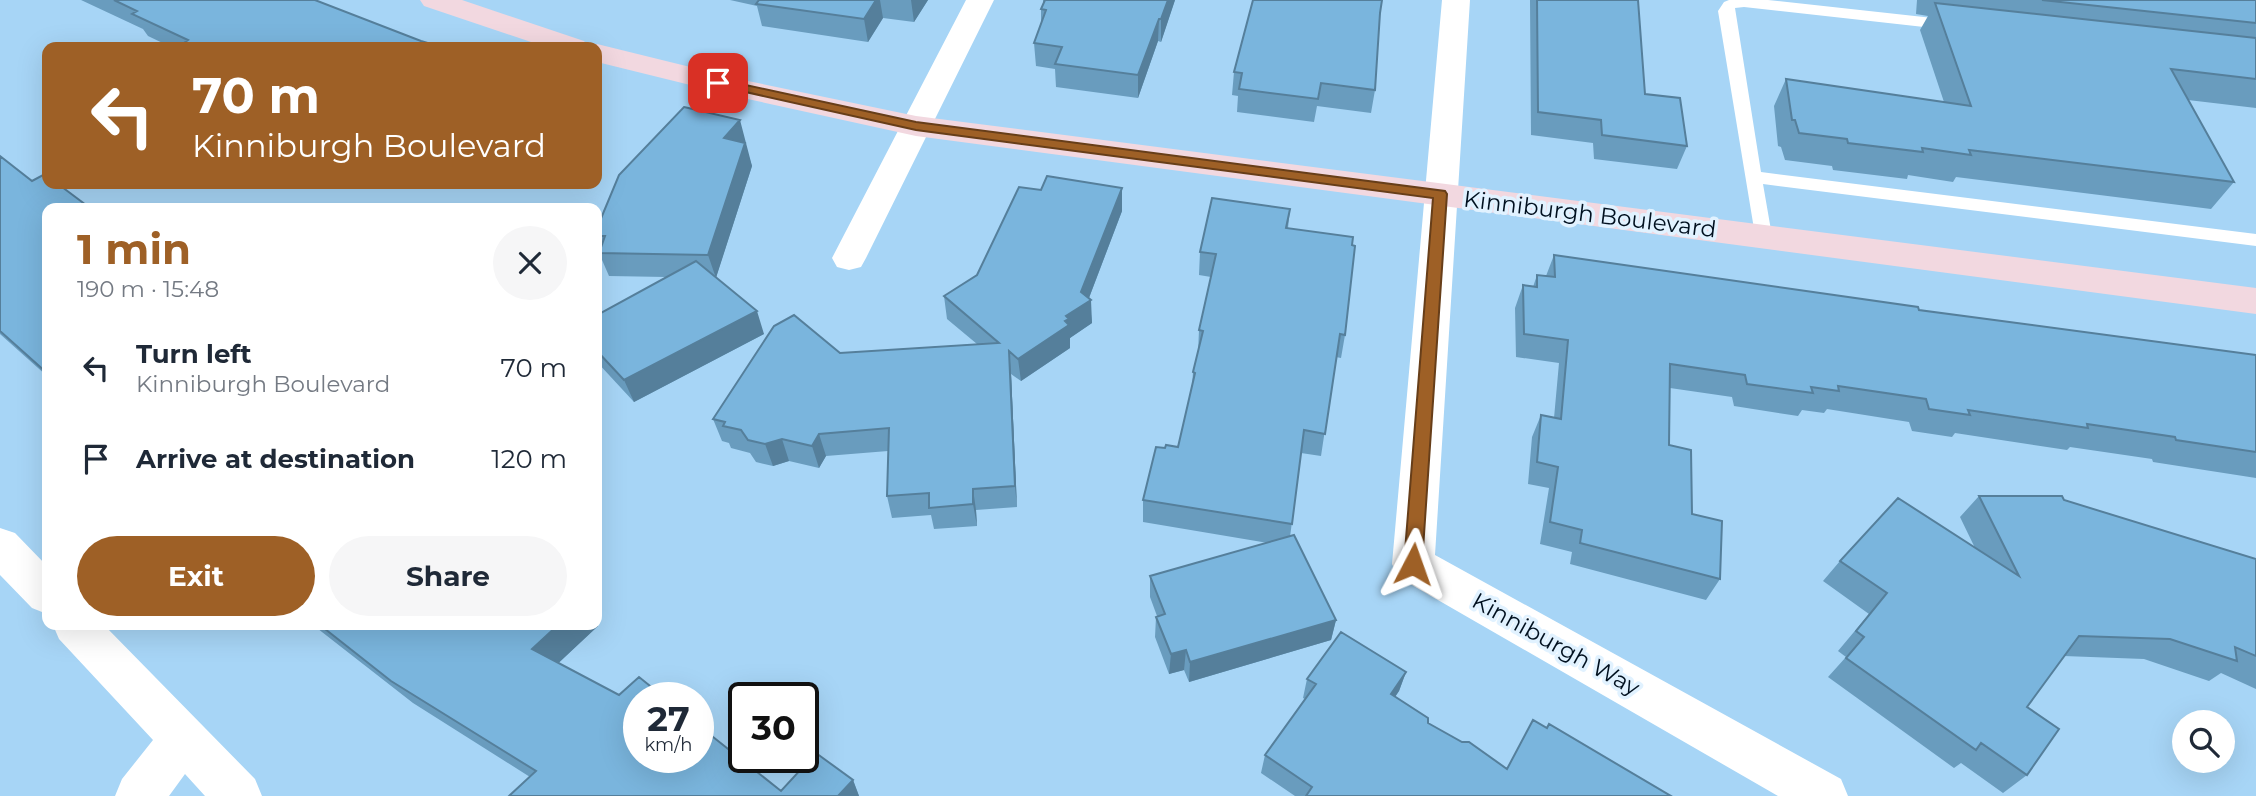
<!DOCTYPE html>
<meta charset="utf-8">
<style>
body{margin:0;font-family:Montserrat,sans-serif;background:#f6f6f7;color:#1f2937;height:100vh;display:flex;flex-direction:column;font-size:26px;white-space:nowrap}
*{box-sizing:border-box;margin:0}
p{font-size:23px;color:#747a83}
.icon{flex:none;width:38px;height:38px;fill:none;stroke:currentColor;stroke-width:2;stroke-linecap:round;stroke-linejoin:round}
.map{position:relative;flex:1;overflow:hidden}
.side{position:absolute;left:42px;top:203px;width:560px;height:427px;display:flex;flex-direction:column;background:#fff;border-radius:14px;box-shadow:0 7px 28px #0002}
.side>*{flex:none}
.banner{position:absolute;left:42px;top:42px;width:560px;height:147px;border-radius:14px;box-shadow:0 7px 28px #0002;background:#9e6026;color:#fff;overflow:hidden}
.controls{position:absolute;left:2172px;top:710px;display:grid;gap:14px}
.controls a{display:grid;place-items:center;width:63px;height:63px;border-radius:50%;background:#fff;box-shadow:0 7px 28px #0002;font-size:35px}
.speed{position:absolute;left:623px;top:682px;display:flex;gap:14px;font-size:35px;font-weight:700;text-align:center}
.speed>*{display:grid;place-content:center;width:91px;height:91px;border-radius:50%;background:#fff;box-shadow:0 7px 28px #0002;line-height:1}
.speed small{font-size:18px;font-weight:400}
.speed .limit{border:4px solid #111;border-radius:10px;background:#fff;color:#111}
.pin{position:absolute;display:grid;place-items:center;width:60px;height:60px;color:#fff;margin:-30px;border-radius:14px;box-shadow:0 4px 10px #0006}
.me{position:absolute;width:77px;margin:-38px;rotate:4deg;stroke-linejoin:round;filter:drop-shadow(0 0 5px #0008)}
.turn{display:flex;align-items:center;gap:24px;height:147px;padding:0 35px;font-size:32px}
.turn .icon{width:91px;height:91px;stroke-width:2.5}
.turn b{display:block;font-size:49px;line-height:60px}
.round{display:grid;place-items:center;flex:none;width:74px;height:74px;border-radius:37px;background:#f6f6f7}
.overview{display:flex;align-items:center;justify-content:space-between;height:119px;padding:0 35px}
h1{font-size:42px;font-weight:700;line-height:52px;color:#9e6026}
.button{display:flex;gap:14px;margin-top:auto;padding:14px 35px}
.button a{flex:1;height:80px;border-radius:42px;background:#9e6026;color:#fff;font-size:28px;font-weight:700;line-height:80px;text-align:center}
.button a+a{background:#f6f6f7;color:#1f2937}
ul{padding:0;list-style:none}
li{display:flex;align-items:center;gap:21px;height:91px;padding:0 35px}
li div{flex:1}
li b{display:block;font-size:26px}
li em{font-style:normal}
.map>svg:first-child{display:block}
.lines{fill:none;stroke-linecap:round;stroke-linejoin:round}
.lane{fill:#fff;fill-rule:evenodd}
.street{fill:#fff;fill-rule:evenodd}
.secondary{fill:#f2d8e0;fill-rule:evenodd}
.wall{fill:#699cbe}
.shaded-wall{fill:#557f9b}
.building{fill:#7ab5dd;stroke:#557f9b;stroke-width:2}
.route{fill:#9e6026;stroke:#673e19;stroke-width:2}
.labels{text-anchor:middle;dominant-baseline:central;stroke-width:7;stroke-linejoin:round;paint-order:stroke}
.street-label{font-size:23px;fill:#00101f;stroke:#e1f2ff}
</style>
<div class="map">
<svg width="2256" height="796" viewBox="0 0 2256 796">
<rect width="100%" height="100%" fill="#a7d5f6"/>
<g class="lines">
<!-- lane -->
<path class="lane" d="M1729,0H1768L1951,20L1959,25L1951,30L1744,7L1735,8L1761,172L2256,234V246L1763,184L1772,236L1770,241H1756L1718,11L1724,2Z"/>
<!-- street -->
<path class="street" d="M966,0H994L866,258L861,267L849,270L837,267L832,258Z
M1442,0H1470L1435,555L1841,779L1848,796H1778L1398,577L1392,564Z
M0,528L15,533L47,566V614L32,608L0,575Z
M53,625H104L255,779L262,796H205L185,774L169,796H115L122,779L153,740L59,639Z"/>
<!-- secondary -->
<path class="secondary" d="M420,0H462L584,41L588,46L597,44L743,80L916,116L2256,288V314L916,136L743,98L597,62V47H546L424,6Z"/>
</g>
<!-- wall -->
<path class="wall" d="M81,0H315L421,41L441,47H171L148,36L143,29Z
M730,0H928L914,22L883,18L868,42L762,26L757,6Z
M1043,0H1175L1161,42L1158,41L1138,98L1056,87L1055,69L1036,66L1034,43L1041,23V9L1043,4Z
M1530,0H1638L1645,94L1687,146L1677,169L1594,159L1593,143L1531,135Z
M1917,0H2256V108L2188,100L2234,182L2211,209L1956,177L1953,182L1908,175L1907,179L1833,170L1832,166L1785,160L1781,147L1778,146L1774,106L1786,79L1944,102L1920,30L1928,16L1916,14Z
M1380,13L1375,90L1371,113L1317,106L1314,122L1237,112L1238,96L1232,95L1234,72Z
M747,143L745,145L752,166L716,277L764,334L634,402L597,362V315L666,277L609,276L599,253L600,251L597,244V228Z
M0,156L47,208V376L0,334Z
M1041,190L1122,211L1089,298L1092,323L1070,338V348L1021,381L1011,374L1017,507L976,510L977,526L934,529L931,515L892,518L887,496L888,451L826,456L819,468L789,461L773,466L756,462L750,453L731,448L729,443L722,441L713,419L840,353L977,344L947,319L944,296L977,275Z
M1290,209L1288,228L1345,335L1341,358L1336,357L1321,456L1301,453L1290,537L1336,620L1331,640L1189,682L1184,670L1169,674L1155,637L1156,617L1157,616L1150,597V576L1268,543L1143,522V500L1165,448L1178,447L1192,387L1193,372L1198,353L1199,330L1211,277L1199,275L1200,252Z
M1554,255L1919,310L2256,355V478L2153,462L2152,459L2070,447L2067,450L1955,433L1952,437L1912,431L1909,422L1827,409L1824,413L1802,410L1798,416L1734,406L1732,397L1670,388L1669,445L1692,514L1720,579L1706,600L1570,564L1572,552L1540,544L1549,488L1528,484L1532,437L1541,415L1554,418L1559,363L1516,357L1515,308L1523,285L1533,287L1537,275L1546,276Z
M1979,496L2064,500L2256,559V689L2221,673L2209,681L2144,659L2064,656L2027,707V775L2003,793L1961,763L1954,768L1828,677L1846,657L1838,651L1869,614L1823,581L1840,561L1975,548L1960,517Z
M313,625H597L598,626L558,663L781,791L853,780L859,796H509L530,777L413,703Z
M1406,672L1399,691L1395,697L1428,723L1506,769L1671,796H1295L1261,773L1265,755L1305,699L1303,698L1307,679Z"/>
<!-- shaded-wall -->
<path class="shaded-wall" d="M876,0H880L883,18L868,42L864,19Z
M911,0H928L914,22Z
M1168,0H1175L1161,42V19Z
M1159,19L1158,41L1138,98V75Z
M740,120L752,166L716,278L708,255L724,138Z
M1122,188V211L1087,303L1091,300L1092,323L1070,338V348L1021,381L1018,359L1065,321L1066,316L1081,292Z
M757,311L764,334L634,402L624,380Z
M1009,351L1011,374L1017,507L1015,486Z
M819,434L826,456L819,468L812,446Z
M782,439L789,461L773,466L765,444Z
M973,489L976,510L977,526L973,504Z
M1336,620L1331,640L1189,682L1190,662Z
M597,624L598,626L549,672L532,649L558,625Z
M1186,650L1184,670L1169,674L1171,654Z
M1406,672L1399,691L1384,713L1391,694Z
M853,780L859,796H838Z"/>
<!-- building -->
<path class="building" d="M114,0H315L421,41L441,47H194L184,43L188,40L132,14L137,11Z
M759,0H876L864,19L756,4Z
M1045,0H1168L1161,19H1159L1138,75L1055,64L1062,47L1034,43L1046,10L1041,9Z
M1253,0H1382L1380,13L1375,90L1321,83L1318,99L1239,89L1242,73L1234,72Z
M1537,0H1638L1645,94L1680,98L1687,146L1602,135L1601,120L1538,112Z
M2042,0H2256V23Z
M1935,3L2256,38V79L2171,69L2234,182L1969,150L1971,155L1922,148L1923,152L1848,143L1847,139L1799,133L1795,120H1792L1786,79L1971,106Z
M684,107L740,120L724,138L745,143L708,255L599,253L605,236H597V228L619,175Z
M0,156L32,181L45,174L47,176V184H58L90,208H47V373L0,331Z
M1047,176L1122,188L1081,292L1091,300L1066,316L1069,319L1065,321L1069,325L1018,359L1009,351L1015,486L973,489V504L929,508V493L887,496L889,428L819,434L812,446L782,439L765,444L748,440L741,430L723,426L725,422L713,419L774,326L794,315L840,353L999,343L944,296L977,275L1019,187L1041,190Z
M1212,198L1290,209L1286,228L1353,237L1352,245L1355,246L1345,335L1340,334L1325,434L1304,430L1292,524L1143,500L1156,447L1165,448L1166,445L1178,447L1195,373L1193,372L1203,331L1199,330L1216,254L1200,252Z
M1554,255L1918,307L1919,310L2256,355V452L2176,440L2175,437L2087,424L2088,428L1968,410L1970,415L1929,409L1926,399L1838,386L1839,391L1811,387L1813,393L1747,384L1745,375L1670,364L1669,445L1691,450L1692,514L1722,521L1720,579L1580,543L1582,530L1550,522L1558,467L1537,462L1541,415L1561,419L1568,340L1524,334L1523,285L1537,287V275L1555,277Z
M696,261L757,311L624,380L597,351V315Z
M1979,496H2062L2064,500L2256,559V656L2235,647L2237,661L2170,639L2079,636L2027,707L2059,729L2027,775L1981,743L1976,750L1846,658L1864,637L1856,631L1887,593L1840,561L1898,498L2019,576Z
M1294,535L1336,620L1190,662L1186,650L1171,654L1156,617L1165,614L1150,576Z
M320,625H558L532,649L619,695L639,677L665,698H639V758H698V725L781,791L816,753L853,780L838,796H509L536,771L391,681Z
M1341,632L1406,672L1391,694L1428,718V723L1462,742H1469L1507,769L1533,720L1547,728L1549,724L1671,796H1306L1312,787L1265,755L1316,684L1307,679Z"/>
<!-- route -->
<path class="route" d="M718,79L916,122L1445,191L1447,194L1422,564L1420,569L1413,571L1407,569L1404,564L1433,198L916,130L714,85V80Z"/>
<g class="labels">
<!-- street labels -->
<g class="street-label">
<text transform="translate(1590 214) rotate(7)">Kinniburgh Boulevard</text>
<text transform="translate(1556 644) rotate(29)">Kinniburgh Way</text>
</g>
</g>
</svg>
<div class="controls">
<a><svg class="icon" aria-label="search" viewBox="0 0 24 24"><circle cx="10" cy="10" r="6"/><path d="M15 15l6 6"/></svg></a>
</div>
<div class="speed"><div>27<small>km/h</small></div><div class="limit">30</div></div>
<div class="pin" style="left:718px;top:83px;background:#d93025"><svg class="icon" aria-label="arrive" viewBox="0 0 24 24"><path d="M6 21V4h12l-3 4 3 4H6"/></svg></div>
<svg class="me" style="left:1413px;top:564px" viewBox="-20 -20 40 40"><path d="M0-17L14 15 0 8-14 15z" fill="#9e6026" stroke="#fff" stroke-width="4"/></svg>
<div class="banner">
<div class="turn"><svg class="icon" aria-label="left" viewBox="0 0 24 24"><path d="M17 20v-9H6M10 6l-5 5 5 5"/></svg><div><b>70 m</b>Kinniburgh Boulevard</div></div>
</div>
<section class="side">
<div class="overview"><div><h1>1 min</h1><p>190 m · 15:48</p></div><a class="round"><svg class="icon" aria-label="close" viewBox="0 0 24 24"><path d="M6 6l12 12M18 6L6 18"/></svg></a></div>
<ul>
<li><svg class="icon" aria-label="left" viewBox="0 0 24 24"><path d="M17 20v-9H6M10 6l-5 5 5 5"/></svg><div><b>Turn left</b><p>Kinniburgh Boulevard</p></div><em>70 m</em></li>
<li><svg class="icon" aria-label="arrive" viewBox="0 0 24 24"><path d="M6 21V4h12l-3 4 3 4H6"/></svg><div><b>Arrive at destination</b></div><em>120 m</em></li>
</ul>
<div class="button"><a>Exit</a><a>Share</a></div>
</section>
</div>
